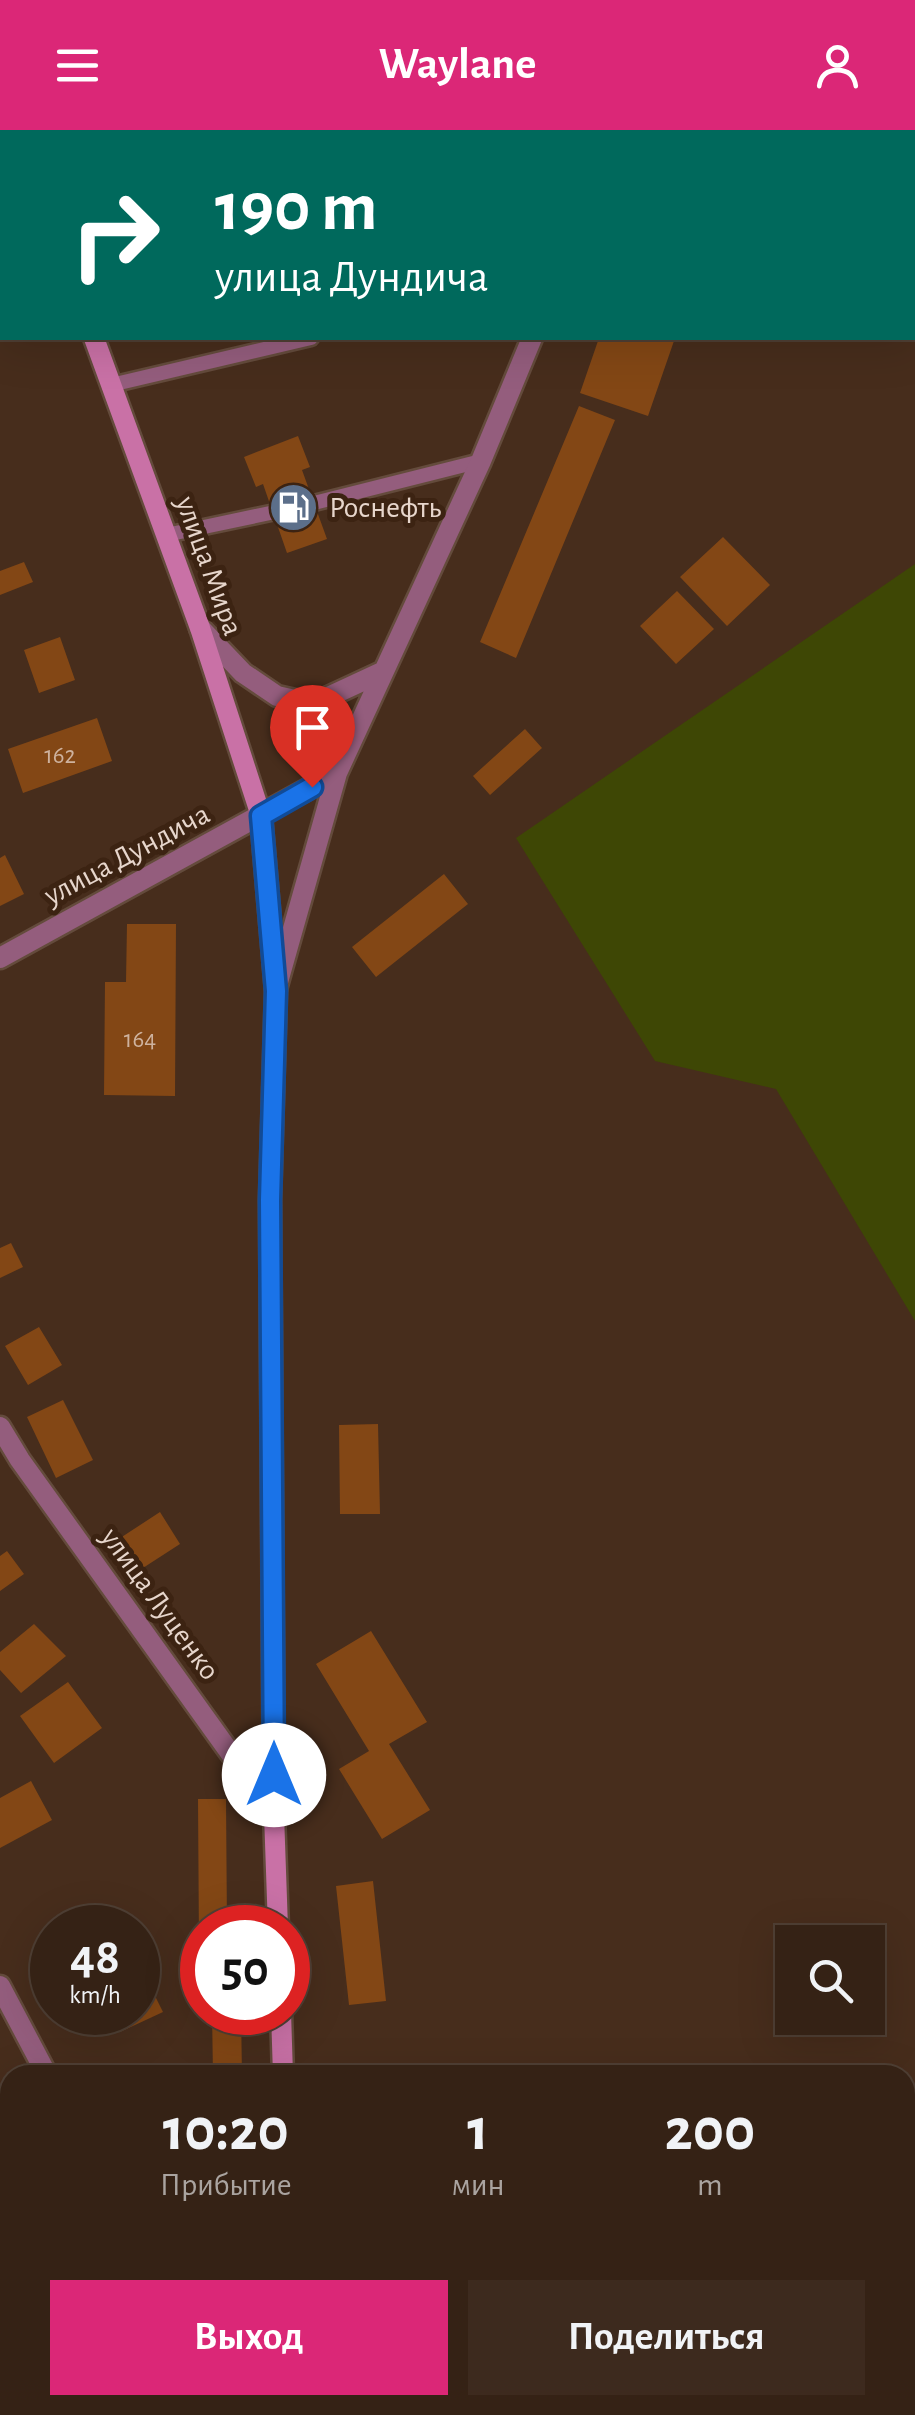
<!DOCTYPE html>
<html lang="ru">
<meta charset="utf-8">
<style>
body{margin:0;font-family:"Alegreya Sans",sans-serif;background:#3d2a1e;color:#f1f3f6;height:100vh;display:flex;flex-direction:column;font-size:38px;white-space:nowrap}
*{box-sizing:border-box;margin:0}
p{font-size:32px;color:#aaa4a0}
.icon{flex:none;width:55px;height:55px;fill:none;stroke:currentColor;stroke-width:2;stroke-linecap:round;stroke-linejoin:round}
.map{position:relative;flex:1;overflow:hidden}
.drawer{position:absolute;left:0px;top:1935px;width:915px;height:350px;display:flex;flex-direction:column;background:#352215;border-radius:30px 30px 0 0;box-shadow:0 10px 40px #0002,0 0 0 2px #4f3f34}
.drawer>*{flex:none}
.top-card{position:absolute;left:0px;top:0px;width:915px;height:210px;box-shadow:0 10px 40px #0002,0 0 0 2px #4f3f34;background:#00695c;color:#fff;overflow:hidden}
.controls{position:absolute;left:775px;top:1795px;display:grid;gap:20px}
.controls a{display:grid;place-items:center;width:110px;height:110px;border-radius:0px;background:#352215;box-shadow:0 10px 40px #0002,0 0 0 2px #4f3f34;font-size:50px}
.speed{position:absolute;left:30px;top:1775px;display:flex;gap:20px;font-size:50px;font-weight:700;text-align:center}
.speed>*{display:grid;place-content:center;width:130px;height:130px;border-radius:50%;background:#352215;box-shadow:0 10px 40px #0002,0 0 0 2px #4f3f34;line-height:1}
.speed small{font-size:25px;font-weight:400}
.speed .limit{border:15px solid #d22;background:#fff;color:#111}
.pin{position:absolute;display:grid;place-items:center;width:85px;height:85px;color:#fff;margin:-102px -42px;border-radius:50% 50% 50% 0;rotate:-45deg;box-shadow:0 0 10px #0007}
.pin .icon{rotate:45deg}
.me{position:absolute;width:110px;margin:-55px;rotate:0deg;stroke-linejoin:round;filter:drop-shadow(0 0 8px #0008)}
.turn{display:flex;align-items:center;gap:35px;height:210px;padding:0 50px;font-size:45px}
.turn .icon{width:130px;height:130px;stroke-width:2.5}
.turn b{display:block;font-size:70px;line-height:85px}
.eta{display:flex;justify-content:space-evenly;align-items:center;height:170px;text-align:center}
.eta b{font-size:60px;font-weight:700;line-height:70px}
.action{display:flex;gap:20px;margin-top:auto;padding:20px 50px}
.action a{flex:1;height:115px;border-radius:0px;background:#db2777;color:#fff;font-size:40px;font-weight:700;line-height:115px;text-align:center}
.action a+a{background:#3d2a1e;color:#f1f3f6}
header{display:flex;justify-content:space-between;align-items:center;height:130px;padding:0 50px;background:#db2777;color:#fff;font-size:45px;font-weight:700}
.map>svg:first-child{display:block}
.green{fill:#3e4705}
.building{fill:#834715}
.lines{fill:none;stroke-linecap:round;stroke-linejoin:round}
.service-casing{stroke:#644b3c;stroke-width:19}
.minor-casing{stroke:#644b3c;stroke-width:25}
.secondary-casing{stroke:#644b3c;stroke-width:25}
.service{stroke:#945d7d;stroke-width:14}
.minor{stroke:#945d7d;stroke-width:20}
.secondary{stroke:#c971a6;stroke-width:20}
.route-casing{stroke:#114b97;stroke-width:25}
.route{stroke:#1a73e8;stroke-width:18}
.labels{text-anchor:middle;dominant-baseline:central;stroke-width:10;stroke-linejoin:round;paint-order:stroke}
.number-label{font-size:25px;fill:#ceb29e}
.poi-label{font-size:30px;fill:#e7d6cc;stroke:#3c2312;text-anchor:start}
.street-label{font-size:30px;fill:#e7d6cc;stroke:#3c2312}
</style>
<header><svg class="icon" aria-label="menu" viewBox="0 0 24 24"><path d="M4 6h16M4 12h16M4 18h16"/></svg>Waylane<svg class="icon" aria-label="person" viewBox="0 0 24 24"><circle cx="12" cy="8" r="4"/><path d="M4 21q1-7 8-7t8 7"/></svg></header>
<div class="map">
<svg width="915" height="2285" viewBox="0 0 915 2285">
<rect width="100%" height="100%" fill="#472d1c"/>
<!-- green -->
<path class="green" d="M915,434V1191L776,959L655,931L516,708Z"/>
<!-- building -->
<path class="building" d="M599,208H675L648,286L580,263Z
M579,276L615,290L516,528L480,512Z
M298,306L310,337L302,340L327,409L287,423L263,354L256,357L244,327Z
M723,407L770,455L727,496L680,447Z
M24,432L33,452L0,465V441Z
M677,461L714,499L676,534L640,496Z
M60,507L75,550L39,563L24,520Z
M97,588L112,631L23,663L8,619Z
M525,599L542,618L490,665L473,646Z
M5,725L24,764L0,776V728Z
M444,744L468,774L376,847L352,817Z
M127,794H176L175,966L104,965L105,852H126Z
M11,1113L23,1137L0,1148V1118Z
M39,1197L62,1235L28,1255L5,1216Z
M63,1270L93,1330L56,1348L27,1287Z
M378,1294L380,1384H340L339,1295Z
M160,1382L180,1414L129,1447L108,1416Z
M7,1421L24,1444L0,1461V1426Z
M34,1494L66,1526L21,1563L0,1540V1522Z
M371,1501L427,1592L389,1614L430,1680L382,1709L339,1639L369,1621L316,1534Z
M68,1552L102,1598L54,1633L20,1586Z
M31,1651L52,1690L0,1718V1668Z
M198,1669H226L227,1798H202V1818H199Z
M373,1751L386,1871L349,1875L336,1756Z
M148,1852L163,1882L120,1902L111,1882H138V1857Z
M212,1882H241L242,1945H213Z
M10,2263V2275H40L42,2285H0V2264Z
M167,2275H228V2285H167Z
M376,2275H416L417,2285H376Z"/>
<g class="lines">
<defs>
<path id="service" d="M87,0L88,2
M114,2L115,0
M166,2L167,0
M111,255L311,208
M166,405L294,378L481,331
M905,2270L915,2262
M613,2285L616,2282L620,2285
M886,2285L899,2275"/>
<path id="minor" d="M617,2L618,0
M200,498L243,543L277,566L313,574L384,541
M0,828L337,643L481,331L532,208
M276,859L337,643
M0,1297L20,1330L274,1684
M0,1856L47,1945
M534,2275L540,2285"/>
<path id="secondary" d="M15,0L16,2
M94,208L200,498L261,686L276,861L270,1070L274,1684L278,1798
M281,1882L283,1945
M293,2275V2285"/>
</defs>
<!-- service casing -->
<use href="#service" class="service-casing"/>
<!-- minor casing -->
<use href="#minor" class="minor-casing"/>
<!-- secondary casing -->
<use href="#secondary" class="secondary-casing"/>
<!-- service -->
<use href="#service" class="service"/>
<!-- minor -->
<use href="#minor" class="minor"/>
<!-- secondary -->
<use href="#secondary" class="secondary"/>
</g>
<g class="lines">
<defs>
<path id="route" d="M274,1645L270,1070L276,861L261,686L312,657"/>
</defs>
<!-- route casing -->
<use href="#route" class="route-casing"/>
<!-- route -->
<use href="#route" class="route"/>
</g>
<!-- icons -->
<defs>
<symbol id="fuel-disc" viewBox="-11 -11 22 22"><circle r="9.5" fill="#5c6f8a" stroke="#3c2312"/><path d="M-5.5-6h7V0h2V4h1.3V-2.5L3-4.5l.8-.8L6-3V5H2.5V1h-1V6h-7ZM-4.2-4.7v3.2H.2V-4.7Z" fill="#fff"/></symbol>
</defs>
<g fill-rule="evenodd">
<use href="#fuel-disc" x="266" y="350" width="55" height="55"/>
</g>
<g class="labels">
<!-- number labels -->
<g class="number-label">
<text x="60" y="625">162</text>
<text x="140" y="909">164</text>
</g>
<!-- poi labels -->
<g class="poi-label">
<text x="329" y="378">Роснефть</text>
</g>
<!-- street labels -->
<g class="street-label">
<text transform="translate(209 436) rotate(70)">улица Мира</text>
<text transform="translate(127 725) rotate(-28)">улица Дундича</text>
<text transform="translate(160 1474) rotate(54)">улица Луценко</text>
</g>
</g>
</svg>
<div class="controls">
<a><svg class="icon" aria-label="search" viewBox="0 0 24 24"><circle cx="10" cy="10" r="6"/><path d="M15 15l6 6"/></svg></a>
</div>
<div class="speed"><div>48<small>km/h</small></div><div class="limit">50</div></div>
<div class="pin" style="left:312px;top:657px;background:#d93025"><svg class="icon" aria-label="arrive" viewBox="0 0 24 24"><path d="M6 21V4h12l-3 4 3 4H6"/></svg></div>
<svg class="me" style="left:274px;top:1645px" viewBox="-20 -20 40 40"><circle r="19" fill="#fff"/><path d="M0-13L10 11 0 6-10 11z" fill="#1a73e8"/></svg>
<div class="top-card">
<div class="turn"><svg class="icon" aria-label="right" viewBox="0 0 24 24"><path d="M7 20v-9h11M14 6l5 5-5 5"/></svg><div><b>190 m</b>улица Дундича</div></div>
</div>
<section class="drawer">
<div class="eta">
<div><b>10:20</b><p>Прибытие</p></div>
<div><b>1</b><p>мин</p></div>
<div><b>200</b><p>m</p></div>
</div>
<div class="action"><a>Выход</a><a>Поделиться</a></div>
</section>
</div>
